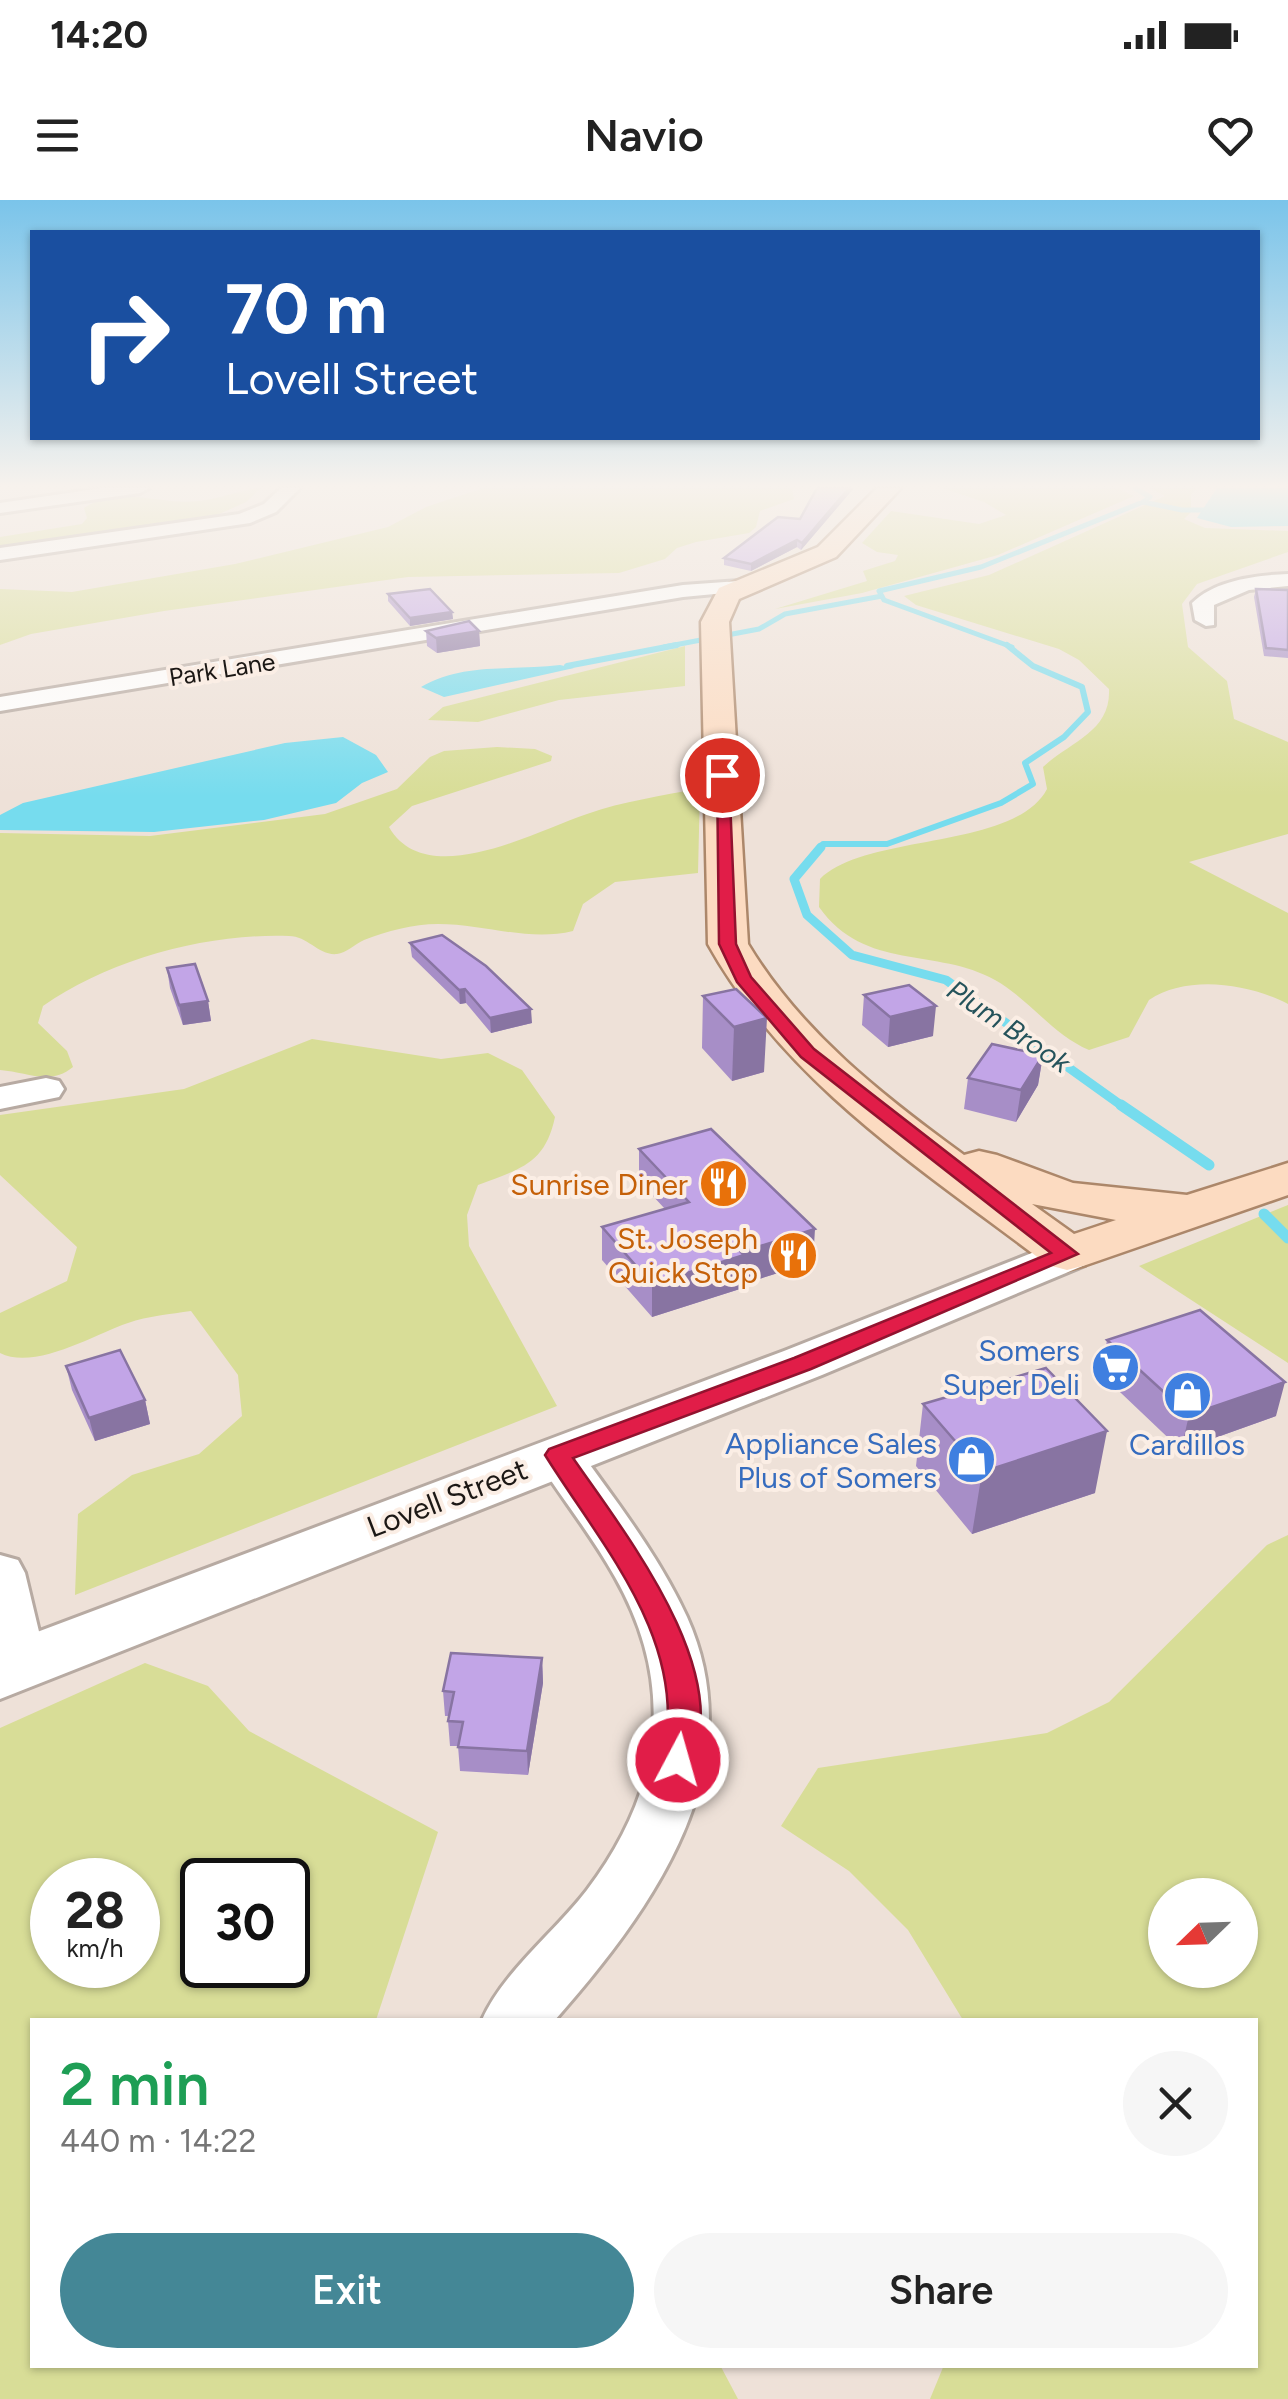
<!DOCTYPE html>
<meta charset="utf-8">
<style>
body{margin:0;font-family:Figtree,sans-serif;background:#f6f6f6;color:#222;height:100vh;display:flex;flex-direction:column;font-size:38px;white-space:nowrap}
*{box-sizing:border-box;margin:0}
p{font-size:32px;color:#767676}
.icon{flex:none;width:55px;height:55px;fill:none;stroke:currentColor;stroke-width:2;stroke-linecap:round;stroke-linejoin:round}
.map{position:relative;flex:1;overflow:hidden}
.sheet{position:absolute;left:30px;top:1818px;width:1228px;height:350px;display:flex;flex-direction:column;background:#fff;border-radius:0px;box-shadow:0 2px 8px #0004}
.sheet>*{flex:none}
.top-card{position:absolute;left:30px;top:30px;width:1230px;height:210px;border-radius:0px;box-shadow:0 2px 8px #0004;background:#1a4fa0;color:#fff;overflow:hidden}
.needle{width:65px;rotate:247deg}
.buttons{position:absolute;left:1148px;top:1678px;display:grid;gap:20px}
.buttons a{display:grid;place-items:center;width:110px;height:110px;border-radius:50%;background:#fff;box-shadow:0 2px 8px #0004;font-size:50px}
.speed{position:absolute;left:30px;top:1658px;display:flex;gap:20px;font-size:50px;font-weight:700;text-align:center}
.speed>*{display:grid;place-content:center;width:130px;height:130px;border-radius:50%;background:#fff;box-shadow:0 2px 8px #0004;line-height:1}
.speed small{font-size:25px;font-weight:400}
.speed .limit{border:5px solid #111;border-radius:15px;background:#fff;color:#111}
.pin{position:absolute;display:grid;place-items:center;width:85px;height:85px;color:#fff;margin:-42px;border:5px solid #fff;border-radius:50%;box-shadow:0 2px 10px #0007}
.me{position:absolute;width:110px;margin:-55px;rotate:6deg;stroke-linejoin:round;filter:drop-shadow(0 0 8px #0008)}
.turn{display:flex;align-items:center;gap:35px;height:210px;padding:0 30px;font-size:45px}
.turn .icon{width:130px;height:130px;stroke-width:2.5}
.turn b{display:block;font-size:70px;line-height:85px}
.round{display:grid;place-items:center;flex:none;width:105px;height:105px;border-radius:52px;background:#f6f6f6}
.head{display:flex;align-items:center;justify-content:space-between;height:170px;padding:0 30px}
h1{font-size:60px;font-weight:600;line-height:75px;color:#1e9e55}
.cta{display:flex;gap:20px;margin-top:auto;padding:20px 30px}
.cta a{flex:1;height:115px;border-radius:60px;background:#448796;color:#fff;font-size:40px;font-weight:600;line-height:115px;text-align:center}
.cta a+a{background:#f6f6f6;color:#222}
.status{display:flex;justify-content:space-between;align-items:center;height:70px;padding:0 50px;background:#fff;direction:ltr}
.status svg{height:28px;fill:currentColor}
header{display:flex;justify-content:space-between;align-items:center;height:130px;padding:0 30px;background:#fff;font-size:45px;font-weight:600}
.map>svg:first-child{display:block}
.green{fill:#d8dd97;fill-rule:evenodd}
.water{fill:#76dcee}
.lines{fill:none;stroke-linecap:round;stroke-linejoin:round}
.stream-far3{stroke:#76dcee;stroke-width:5}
.stream-far2{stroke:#76dcee;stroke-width:6}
.stream-far1{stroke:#76dcee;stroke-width:9}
.stream{stroke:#76dcee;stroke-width:11}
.minor-casing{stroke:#b7aaa2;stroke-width:6}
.tertiary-casing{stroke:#b7aaa2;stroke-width:6}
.primary-casing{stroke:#ac876a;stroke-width:5}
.minor{fill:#fff;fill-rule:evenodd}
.tertiary{fill:#fff;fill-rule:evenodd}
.primary{fill:#fcdbc1;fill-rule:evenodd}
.wall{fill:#a78ec7}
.shaded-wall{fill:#8874a2}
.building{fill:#c2a5e7;stroke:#8874a2;stroke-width:2.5}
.route{fill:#e11d48;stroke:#92132f;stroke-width:2.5}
.labels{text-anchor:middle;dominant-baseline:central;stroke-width:8;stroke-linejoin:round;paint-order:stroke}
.far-street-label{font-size:25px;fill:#1c1815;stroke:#fbeee5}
.far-water-label{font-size:28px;font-style:italic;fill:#25535b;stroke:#fbeee5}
.food-label{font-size:30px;fill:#c56008;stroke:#fbeee5;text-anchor:end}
.shop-label{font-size:30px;fill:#366cbe;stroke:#fbeee5;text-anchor:end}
.street-label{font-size:30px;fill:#1c1815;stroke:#fbeee5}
</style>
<div class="status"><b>14:20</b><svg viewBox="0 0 49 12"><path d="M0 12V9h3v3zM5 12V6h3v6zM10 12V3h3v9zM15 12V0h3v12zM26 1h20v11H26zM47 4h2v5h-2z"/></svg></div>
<header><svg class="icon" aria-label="menu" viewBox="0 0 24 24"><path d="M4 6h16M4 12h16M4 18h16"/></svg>Navio<svg class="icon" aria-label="heart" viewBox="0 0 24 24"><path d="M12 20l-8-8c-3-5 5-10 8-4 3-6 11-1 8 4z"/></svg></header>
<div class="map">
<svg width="1288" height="2199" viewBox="0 0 1288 2199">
<rect width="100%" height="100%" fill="#eee1d8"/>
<!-- green -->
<path class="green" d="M261,288L246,302L217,315L0,349V337L82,324L87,318L84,308C120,284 160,306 199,301C220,299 239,290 261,288Z
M483,288H792L794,299L760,311L756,327L749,333L696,342L677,348L665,359L619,373L408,377L164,411L31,434L0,445V389L72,392L235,364L388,327L426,307Z
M942,288H1117L1134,296L998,355L862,393L775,409L867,381L863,371L895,361L898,355L877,352L862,343L891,311L979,324L1006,315L984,302Z
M1150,288H1197L1191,294V312L1184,319L1205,328L1288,331V352L1197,384L1182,404L1188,447L1227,481L1234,519L1288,542V634L1189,662L1288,713V804C1249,784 1188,774 1149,800L1129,837L1089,850C1053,835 1029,799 995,780C937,747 865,772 819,707L820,679C866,633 1015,650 1047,589L1043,567C1071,541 1111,532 1109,489L1079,460L1059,449L916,405L904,396L989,375L1165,296Z
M685,446V486L559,500L478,522L428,520L443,507Z
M497,547L535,549L552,556L551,561L412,606L389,627C426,692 536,631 587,614C623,601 663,596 700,588L698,673L615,682L583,704L573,731C528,742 485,724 438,724C413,724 387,731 364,740C355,744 346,753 337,754C319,756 308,736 289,736C207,733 110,759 43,806L38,823L67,851L73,867C50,886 27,872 0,870V633L150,636L325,614L397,589L430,557L444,551Z
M312,839L441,859L488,853L522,870L555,917C545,965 519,969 478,985L467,1015L469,1046L557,1206L75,1395L78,1314L132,1275L199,1254L242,1216L238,1175L191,1111C171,1114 148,1116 128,1123C95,1134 35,1171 0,1153V1113L67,1081L77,1047L0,975V915L184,889Z
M1288,1005V1163L1139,1066Z
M1288,1335V2199H930L944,2165H1255V1820H963L908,1730L849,1671L781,1626L818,1568L1047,1533L1109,1502L1267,1345ZM1165,1695H1240V1770H1165Z
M145,1463L208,1486L249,1531L438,1632L376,1820H32V2165H720L738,2199H0V1528ZM52,1680H138V1765H52ZM202,1680H288V1765H202Z"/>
<!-- water -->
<path class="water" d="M1217,288H1288V326L1231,327L1197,318Z
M560,465L574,468L444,497L421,487C462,462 514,471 560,465Z
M343,537L376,555L388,572L362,583L336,603L264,620L154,632L0,630V615L23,603L285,543Z"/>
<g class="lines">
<!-- stream-far3 -->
<path class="stream-far3" d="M1135,288L1150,297L1143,302
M1143,302L1182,310H1214
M664,447L759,429L785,414L882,396
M1012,447L884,400L879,391L981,367L1143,302"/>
<!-- stream-far2 -->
<path class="stream-far2" d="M567,466L677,445
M819,649L823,644H887L1001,603L1033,584L1025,563L1064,537L1088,512L1082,487L1033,466L1007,445"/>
<!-- stream-far1 -->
<path class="stream-far1" d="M821,647L794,679L807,715L852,755L946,780L1125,908"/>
<!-- stream -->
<path class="stream" d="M1121,905L1209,965
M1264,1014L1288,1038"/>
<defs>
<path id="minor" d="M102,288H149L140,293L0,313V303Z
M281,288H300L276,312L250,323L0,360V348L239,314L264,304Z
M1288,374V386L1249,390L1214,405V425L1206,426L1195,420L1192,403C1215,380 1257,375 1288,374Z
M739,381L749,387L746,391L683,397L0,511V497L683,385Z
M46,878L59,881L64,889L59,897L0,909V887Z
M558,1239L575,1244C615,1300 658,1354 687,1417C755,1568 652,1710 555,1820H482C504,1771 554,1733 587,1690C662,1591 677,1486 615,1377C591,1334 560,1296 534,1255L541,1244Z
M0,1355L18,1360L25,1373L47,1465L39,1479L20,1485L0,1478Z"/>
<path id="tertiary" d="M1067,1039L1085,1043L1092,1054L1085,1065L822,1175L0,1499V1446L784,1151Z"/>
<path id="primary" d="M877,288H901L836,357L739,399L729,422L748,744C801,832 882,895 964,955L979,951L997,955L1073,983L1187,995L1288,963V995L1086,1065L1067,1070L1048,1065C923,970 786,884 708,744L701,422L719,388L818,347ZM1032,1004L1116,1020L1074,1034Z"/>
</defs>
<!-- minor casing -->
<use href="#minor" class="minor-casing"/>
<!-- tertiary casing -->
<use href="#tertiary" class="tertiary-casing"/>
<!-- primary casing -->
<use href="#primary" class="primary-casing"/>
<!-- minor -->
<use href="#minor" class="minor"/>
<!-- tertiary -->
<use href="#tertiary" class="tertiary"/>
<!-- primary -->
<use href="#primary" class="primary"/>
</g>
<!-- wall -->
<path class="wall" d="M817,288H854L801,350L797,347L751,371L724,365V358L800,319Z
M1256,389L1288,390V458L1264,456L1254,397Z
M388,394L452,412L453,419L410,426L388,401Z
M426,431H479L480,446L437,453L427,446Z
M410,743L532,823L491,833L466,803L460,804L412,757Z
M167,768L208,801L211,821L183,825L170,788Z
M736,789L764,872L732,881L702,848L703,796Z
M864,795L933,836L888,847L862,825Z
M1043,855L1038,885L1016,922L964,909L968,878Z
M639,949L813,1062L743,1084V1088L652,1117L602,1060V1027L665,1009L639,981Z
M1107,1140L1276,1216L1181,1250L1101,1174Z
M66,1166L145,1200L150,1224L95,1241L72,1190Z
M923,1204L1095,1293L972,1334L916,1266Z
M542,1458L543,1483L528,1575L460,1571L458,1546H450L448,1521L449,1516H445L443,1491Z"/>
<!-- shaded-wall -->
<path class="shaded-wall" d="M849,288H854L801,350L802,343Z
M797,340V347L751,371V364Z
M452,412L453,419L410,426V418Z
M479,431L480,446L437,453L436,438Z
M465,789L466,803L460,804L459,790Z
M208,801L211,821L183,825L179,805Z
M936,806L933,836L888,847L890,817Z
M531,809L532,823L491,833L490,818Z
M767,818L764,872L732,881L734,827Z
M1043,855L1038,885L1016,922L1021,890Z
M815,1029L813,1062L743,1084V1088L652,1117V1084L741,1052Z
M1285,1182L1276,1216L1181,1250L1189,1215Z
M145,1200L150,1224L95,1241L89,1218Z
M1107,1231L1095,1293L972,1334L982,1272Z
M542,1458L543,1483L528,1575L527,1551Z"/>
<!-- building -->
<path class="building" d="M817,288H849L802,343L797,340L751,364L724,358L778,317L800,319Z
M430,389L452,412L410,418L388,394Z
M1256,389L1288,390V450L1266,448Z
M469,421L479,431L436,438L426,431Z
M442,735L486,766L531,809L490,818L465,789L459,790L410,743Z
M195,764L208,801L179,805L167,768Z
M909,785L936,806L890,817L864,795Z
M736,789L767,818L734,827L703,796Z
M992,844L1043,855L1021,890L968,878Z
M711,929L815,1029L741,1052L744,1055L652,1084L602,1027L689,1002L639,949Z
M1200,1110L1285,1182L1189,1215L1107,1140Z
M120,1150L145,1200L89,1218L66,1166Z
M1046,1168L1107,1231L982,1272L923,1204Z
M451,1453L542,1458L527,1551L458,1547L463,1522L448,1521L454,1492L443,1491Z"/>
<!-- sky -->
<linearGradient id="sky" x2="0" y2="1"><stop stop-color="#7ac4ea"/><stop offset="0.48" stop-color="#f7f2ed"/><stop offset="1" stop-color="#f7f2ed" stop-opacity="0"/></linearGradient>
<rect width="1288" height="596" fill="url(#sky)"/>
<!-- route -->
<path class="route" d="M717,572L729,575L736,744L751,777L814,849L1078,1054L811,1169L573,1258C624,1332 738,1475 689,1568L678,1572L668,1568L663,1560C690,1442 603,1348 545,1255L549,1249L794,1158L1051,1053L801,857L737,782L719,744Z"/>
<!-- icons -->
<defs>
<symbol id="restaurant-disc" viewBox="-11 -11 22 22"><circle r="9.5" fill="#e8710a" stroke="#fbeee5"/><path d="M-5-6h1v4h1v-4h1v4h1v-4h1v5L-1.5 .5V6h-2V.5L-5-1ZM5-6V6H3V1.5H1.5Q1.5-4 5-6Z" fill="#fff"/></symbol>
<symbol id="supermarket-disc" viewBox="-11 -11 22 22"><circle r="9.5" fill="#3f7fe0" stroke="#fbeee5"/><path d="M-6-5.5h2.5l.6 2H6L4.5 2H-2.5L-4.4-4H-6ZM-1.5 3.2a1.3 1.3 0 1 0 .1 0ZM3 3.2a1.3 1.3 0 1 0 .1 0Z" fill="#fff"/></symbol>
<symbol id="shop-disc" viewBox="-11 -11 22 22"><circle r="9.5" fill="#3f7fe0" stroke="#fbeee5"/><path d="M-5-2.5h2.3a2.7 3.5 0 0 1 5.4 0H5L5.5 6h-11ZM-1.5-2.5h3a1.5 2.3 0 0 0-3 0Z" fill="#fff"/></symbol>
</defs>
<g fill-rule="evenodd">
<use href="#restaurant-disc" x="696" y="956" width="55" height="55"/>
<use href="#restaurant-disc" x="766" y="1028" width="55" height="55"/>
<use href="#supermarket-disc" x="1088" y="1140" width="55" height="55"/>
<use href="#shop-disc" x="1160" y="1168" width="55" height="55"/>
<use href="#shop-disc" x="944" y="1232" width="55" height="55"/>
</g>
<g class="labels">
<!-- far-street labels -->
<g class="far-street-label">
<text transform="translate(222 469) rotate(-9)">Park Lane</text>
</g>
<!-- far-water labels -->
<g class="far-water-label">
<text transform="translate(1009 826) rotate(34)">Plum Brook</text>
</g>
<!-- food labels -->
<g class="food-label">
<text x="688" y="984">Sunrise Diner</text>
<text x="758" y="1038">St. Joseph<tspan x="758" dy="34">Quick Stop</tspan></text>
</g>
<!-- shop labels -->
<g class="shop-label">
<text x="1080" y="1150">Somers<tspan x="1080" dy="34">Super Deli</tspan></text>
<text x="937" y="1243">Appliance Sales<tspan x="937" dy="34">Plus of Somers</tspan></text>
<text x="1187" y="1244" text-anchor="middle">Cardillos</text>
</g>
<!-- street labels -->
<g class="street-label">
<text transform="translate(447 1298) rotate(-21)">Lovell Street</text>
</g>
</g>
</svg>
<div class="buttons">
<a><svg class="needle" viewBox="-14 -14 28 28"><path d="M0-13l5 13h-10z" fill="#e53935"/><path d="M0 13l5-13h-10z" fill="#767676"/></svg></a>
</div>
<div class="speed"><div>28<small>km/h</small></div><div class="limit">30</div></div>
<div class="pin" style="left:722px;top:575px;background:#d93025"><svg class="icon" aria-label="arrive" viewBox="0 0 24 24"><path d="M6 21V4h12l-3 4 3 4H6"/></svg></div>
<svg class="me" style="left:678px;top:1560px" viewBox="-20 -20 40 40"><circle r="17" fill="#e11d48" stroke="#fff" stroke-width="3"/><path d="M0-11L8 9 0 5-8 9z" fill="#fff"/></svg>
<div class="top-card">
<div class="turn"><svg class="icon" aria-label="right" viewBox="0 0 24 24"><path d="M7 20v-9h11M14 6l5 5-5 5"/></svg><div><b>70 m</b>Lovell Street</div></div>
</div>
<section class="sheet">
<div class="head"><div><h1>2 min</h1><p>440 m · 14:22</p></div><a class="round"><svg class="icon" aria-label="close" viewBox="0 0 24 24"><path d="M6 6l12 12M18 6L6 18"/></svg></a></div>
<div class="cta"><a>Exit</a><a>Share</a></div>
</section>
</div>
